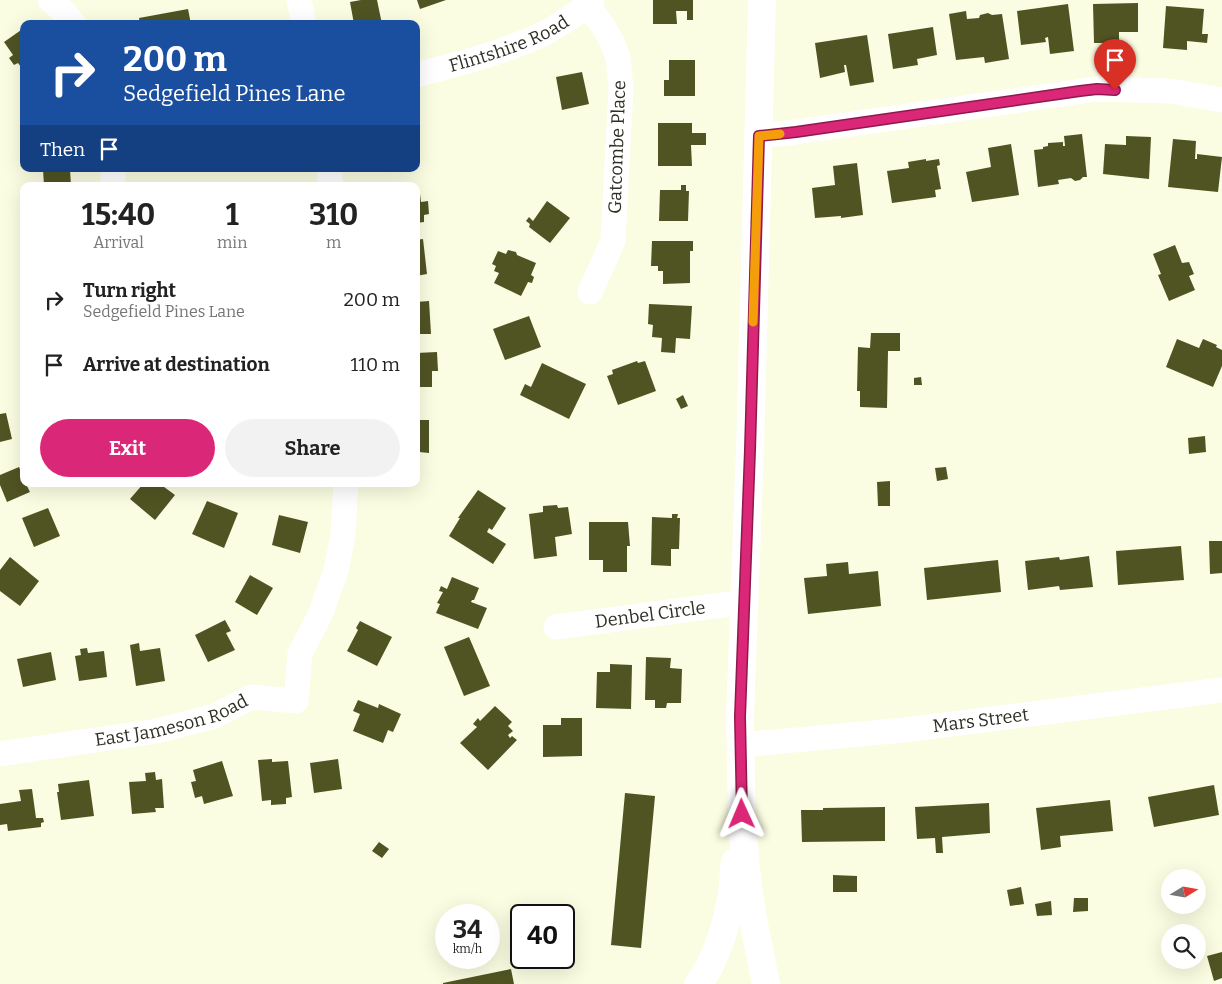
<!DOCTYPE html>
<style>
body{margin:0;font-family:Bitter,serif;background:#f2f2f2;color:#222;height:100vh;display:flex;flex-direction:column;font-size:19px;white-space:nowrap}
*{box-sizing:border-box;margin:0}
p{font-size:16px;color:#767676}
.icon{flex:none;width:28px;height:28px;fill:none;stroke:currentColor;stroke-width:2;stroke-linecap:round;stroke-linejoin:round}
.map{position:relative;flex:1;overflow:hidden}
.drawer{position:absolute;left:20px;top:182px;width:400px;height:305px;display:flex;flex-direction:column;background:#fff;border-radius:10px;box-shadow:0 5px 20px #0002}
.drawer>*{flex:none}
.top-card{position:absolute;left:20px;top:20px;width:400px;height:152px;border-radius:10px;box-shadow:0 5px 20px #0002;background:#1a4fa0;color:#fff;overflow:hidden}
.needle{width:32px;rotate:79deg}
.controls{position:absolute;left:1161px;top:869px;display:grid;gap:10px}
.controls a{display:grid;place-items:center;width:45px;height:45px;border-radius:50%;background:#fff;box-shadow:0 5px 20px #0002;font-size:25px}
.speed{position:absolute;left:435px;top:904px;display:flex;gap:10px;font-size:25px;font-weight:700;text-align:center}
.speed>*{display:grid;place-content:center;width:65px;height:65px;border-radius:50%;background:#fff;box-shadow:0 5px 20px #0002;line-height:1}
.speed small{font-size:12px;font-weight:400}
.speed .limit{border:2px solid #111;border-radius:8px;background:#fff;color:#111}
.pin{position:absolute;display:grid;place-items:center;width:42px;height:42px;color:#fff;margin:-51px -21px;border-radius:50% 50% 50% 0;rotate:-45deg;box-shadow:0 0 5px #0007}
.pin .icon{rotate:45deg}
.me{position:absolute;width:55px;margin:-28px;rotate:359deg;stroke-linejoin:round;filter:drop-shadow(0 0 4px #0008)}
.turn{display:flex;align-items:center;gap:18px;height:105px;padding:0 20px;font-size:22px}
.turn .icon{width:65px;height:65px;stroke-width:2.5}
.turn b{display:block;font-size:35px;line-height:42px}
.then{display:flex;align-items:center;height:48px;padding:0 20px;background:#0003;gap:10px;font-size:19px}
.eta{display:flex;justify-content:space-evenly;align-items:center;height:85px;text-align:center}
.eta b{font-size:30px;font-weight:700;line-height:35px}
.primary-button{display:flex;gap:10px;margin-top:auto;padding:10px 20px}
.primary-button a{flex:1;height:58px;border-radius:30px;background:#db2777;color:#fff;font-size:20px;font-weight:700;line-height:58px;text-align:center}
.primary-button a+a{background:#f2f2f2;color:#222}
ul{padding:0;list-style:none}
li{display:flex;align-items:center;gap:15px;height:65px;padding:0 20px}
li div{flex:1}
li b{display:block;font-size:19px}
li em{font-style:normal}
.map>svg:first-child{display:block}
.building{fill:#505423}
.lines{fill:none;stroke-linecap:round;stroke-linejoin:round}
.minor{stroke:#fff;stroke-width:25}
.tertiary{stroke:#fff;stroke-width:28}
.route-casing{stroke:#8e194d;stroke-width:12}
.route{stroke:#db2777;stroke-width:9}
.slow{stroke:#f59e0b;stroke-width:9}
.labels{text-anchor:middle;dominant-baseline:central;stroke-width:5;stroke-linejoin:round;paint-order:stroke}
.street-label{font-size:18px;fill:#2d2e24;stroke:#fff}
</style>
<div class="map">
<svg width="1222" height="984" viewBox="0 0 1222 984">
<rect width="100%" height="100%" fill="#fafde1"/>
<!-- building -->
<path class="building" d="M361,0H377L382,24H354L350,2Z
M417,0H446L420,9Z
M653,0H693V20H687V11H676L677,24H653Z
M1138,3V32H1119V43H1094L1093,4Z
M1068,4L1074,51L1050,54L1048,37L1045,38L1046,42L1021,45L1017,11Z
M1166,6L1204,9L1202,34H1208L1207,43L1187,41V50L1163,48Z
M188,9L191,24H140L139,18Z
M966,11L967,19L979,18L980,15L988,13L992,15L1002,14L1009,59L985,63L984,57L956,60L949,14Z
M933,27L937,55L917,59L918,65L893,69L888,34Z
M24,28V71L18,63L14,65L9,58L13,55L4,42Z
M867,35L874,82L850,86L846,65H844L845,72L820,78L815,43Z
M669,60H695V96H664V80H669Z
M582,72L589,104L562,110L556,77Z
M658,123H692V133H706V145H691L692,166H658Z
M1082,134L1087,177H1083L1080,180L1075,181L1071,178L1058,180L1059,184L1038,187L1034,150L1043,149V147L1048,146V143L1063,142V146H1065L1064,136Z
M1126,136L1151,137L1149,179L1103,174L1105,144L1126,145Z
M1173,139L1196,141L1195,159H1197V154L1222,157L1218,192L1168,187Z
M1011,144L1019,195L972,202L966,172L991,167L988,148Z
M926,159V161L939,159L940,165L937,166L941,189L935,190L936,197L892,203L887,171L909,168L908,162Z
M857,163L863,215L841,218V216L815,218L812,188L835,185L833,166Z
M43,169H70L71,186H44Z
M681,185H686V191H689L688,221H659L660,190H681Z
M416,194H420L421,202L428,201L429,214L424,215V222L416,223Z
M547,201L570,218L550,243L529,227L530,224L526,221L529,217L533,221Z
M423,239L427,274L416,276V240Z
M652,241H693V251H690V283L663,284V271H658V266H651Z
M1175,245L1182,263L1189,262L1194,274L1189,276L1195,290L1169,301L1158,275L1161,274L1153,254Z
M508,250L516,252L517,255L536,263L531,275L534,277L532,283L528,282L521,296L494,283L499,273L494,271L496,266L492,264L498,251L506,254Z
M429,301L431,334H416V302Z
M649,304L692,306L690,339L676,338L675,353L661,352L662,338L652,337L653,325L648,324Z
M529,316L541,347L505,360L493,329Z
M871,333H900V351H888L887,408L860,407V391H857L858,347L870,348Z
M1177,339L1199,348L1203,339L1217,345L1216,347L1222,350V366L1213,387L1166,367Z
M437,352L438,371H432V387H416V353Z
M637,361L638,363L645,361L656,391L618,405L607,376L613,374L612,370Z
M542,363L586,384L569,419L520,395L525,384L531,387Z
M921,377L922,385H914V378Z
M683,395L688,406L681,409L676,399Z
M6,413L12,439L0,442V414Z
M416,420H429V453L419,452V456H416Z
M1205,436L1206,452L1189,454L1188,438Z
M19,467L24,478V484H26L30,492L7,502L0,485V475Z
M946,467L948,479L937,481L935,468Z
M890,481V506H878L877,482Z
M143,484H160L175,495L155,520L130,499Z
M478,490L506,508L492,530L489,528L487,532L506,544L493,564L449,536L460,518H458Z
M207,501L238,513L224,548L192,534Z
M557,505L558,508L568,507L572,534L555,537L557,556L534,559L529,514L543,512V506Z
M48,508L60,536L34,547L22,518Z
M672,514H678L677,518H680L679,549H671V566L651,565L652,517L672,518Z
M279,515L308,522L300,553L272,545Z
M589,522H628L630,546H627V572H603V560H589Z
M1209,541H1222V573L1210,574Z
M1181,546L1184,580L1118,585L1116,551Z
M1089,556L1093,587L1060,590L1059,586L1028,590L1025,561L1059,557L1060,560Z
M10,557L39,581L20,606L0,591V570Z
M998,560L1001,592L927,600L924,568Z
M848,562L849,574L878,571L881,606L808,614L804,578L827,576L826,564Z
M250,575L273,588L257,615L235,602Z
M452,577L479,588L474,600H472L471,602L487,608L478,629L436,613L440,604L437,603L443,592L439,591L441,586L447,589Z
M225,620L231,631L226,633L235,650L208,662L195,635Z
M360,621L392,637L377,666L347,651L358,630L356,628Z
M469,637L490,686L464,696L444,647Z
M139,643L140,651L160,648L165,681L136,686L130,645Z
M87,648L88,653L104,651L107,677L79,681L75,656L81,655L80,649Z
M51,652L56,680L23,687L17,659Z
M646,657L671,658L670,668L682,669L681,703H667L666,708H655V700H645Z
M610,664L632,665L631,709L596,708L597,672H610Z
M358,700L378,708L379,704L401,714L393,732L388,730L383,743L353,731L360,714L353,711Z
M495,706L512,722L508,726L513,731L508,735L510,738L512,736L517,740L488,770L460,743L477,727L473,724L478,718L480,721Z
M561,718H582V756L543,757V725H561Z
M272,759V762L288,761L292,797L286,798V804L271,805V800L262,801L258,760Z
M338,759L342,789L314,793L310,763Z
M222,761L233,796L204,804L202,796L195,798L191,782L196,781L193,770Z
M155,772L156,780L162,779L164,808H155L156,812L132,814L129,782L146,781L145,773Z
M89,780L94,816L61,820L57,792H59L58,784Z
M1214,785L1219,815L1154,827L1148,797Z
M32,789L36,818H43L44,822L41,823V827L8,831L7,824L0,825V804L21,801L19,790Z
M625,793L655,796L641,948L611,945Z
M1110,800L1113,831L1060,836L1061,847L1041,850L1036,808Z
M989,803L990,833L942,837L943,853H936L935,838L917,839L915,807Z
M885,807V841L802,842L801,810H823V808Z
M379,842L389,849L382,858L372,851Z
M833,875L857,876V892H833Z
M1021,887L1024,904L1010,906L1007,890Z
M1074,898H1088V911L1073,912Z
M1051,901L1052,915L1037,916L1035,904Z
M1222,952V978L1214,981L1207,956Z
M511,969L514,984H443V983Z"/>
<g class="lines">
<!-- minor -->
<g class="minor">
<path d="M50,0L63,11L74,24"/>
<path d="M299,0L304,24"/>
<path d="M587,6L602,24L612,42L618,57L621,87L613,241L590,292"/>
<path id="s1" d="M416,75C458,64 506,52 545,33C560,25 574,15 587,6L592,0"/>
<path d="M759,136L796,132L1097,89L1170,91L1222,100"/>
<path d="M329,169L331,186"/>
<path d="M113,186V169"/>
<path id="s2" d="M556,627L745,602"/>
<path id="s3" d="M741,745L904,730L1222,690"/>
<path id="s4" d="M0,754L157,731L215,716L251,697L296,701L300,653L320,615L336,571L343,534L346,484"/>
</g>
<!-- tertiary -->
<path class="tertiary" d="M762,0L750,450L740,717L742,824L746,869L752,914L766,984
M698,984C716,962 728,921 732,893C734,883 733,873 735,862"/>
</g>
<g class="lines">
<defs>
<path id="route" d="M742,814L740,717L750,450L759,136L796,132L1080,91L1097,89L1115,90"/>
</defs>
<!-- route casing -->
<use href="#route" class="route-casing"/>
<!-- route -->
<use href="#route" class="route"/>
<!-- slow -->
<path class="slow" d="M753,322L759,136L780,134"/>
</g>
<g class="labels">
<!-- street labels -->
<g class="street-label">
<text stroke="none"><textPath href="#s1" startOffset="98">Flintshire Road</textPath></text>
<text transform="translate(617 147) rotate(-88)">Gatcombe Place</text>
<text stroke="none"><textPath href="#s2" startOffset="95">Denbel Circle</textPath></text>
<text stroke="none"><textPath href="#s4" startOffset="175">East Jameson Road</textPath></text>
<text stroke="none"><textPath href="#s3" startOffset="241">Mars Street</textPath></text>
</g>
</g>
</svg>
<div class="controls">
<a><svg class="needle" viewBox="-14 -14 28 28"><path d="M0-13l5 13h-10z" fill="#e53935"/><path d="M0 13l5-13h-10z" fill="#767676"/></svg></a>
<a><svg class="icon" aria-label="search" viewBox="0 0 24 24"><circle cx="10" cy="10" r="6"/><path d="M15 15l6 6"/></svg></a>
</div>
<div class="speed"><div>34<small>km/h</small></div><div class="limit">40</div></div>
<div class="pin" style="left:1115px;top:90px;background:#d93025"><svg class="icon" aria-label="arrive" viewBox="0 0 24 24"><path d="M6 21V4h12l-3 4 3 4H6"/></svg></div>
<svg class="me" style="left:742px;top:814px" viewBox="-20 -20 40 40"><path d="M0-17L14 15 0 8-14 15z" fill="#db2777" stroke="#fff" stroke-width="4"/></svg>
<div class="top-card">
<div class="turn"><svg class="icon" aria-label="right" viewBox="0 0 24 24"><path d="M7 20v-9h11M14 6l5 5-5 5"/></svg><div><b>200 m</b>Sedgefield Pines Lane</div></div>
<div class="then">Then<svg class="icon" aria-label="arrive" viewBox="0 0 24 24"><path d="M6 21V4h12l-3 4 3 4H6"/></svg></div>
</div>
<section class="drawer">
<div class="eta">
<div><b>15:40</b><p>Arrival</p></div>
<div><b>1</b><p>min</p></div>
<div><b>310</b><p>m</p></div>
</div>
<ul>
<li><svg class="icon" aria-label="right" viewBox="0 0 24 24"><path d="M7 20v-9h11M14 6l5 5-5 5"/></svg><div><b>Turn right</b><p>Sedgefield Pines Lane</p></div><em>200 m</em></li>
<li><svg class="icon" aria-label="arrive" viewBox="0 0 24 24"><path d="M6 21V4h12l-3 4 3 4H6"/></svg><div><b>Arrive at destination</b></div><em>110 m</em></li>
</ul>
<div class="primary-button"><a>Exit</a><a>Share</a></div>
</section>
</div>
